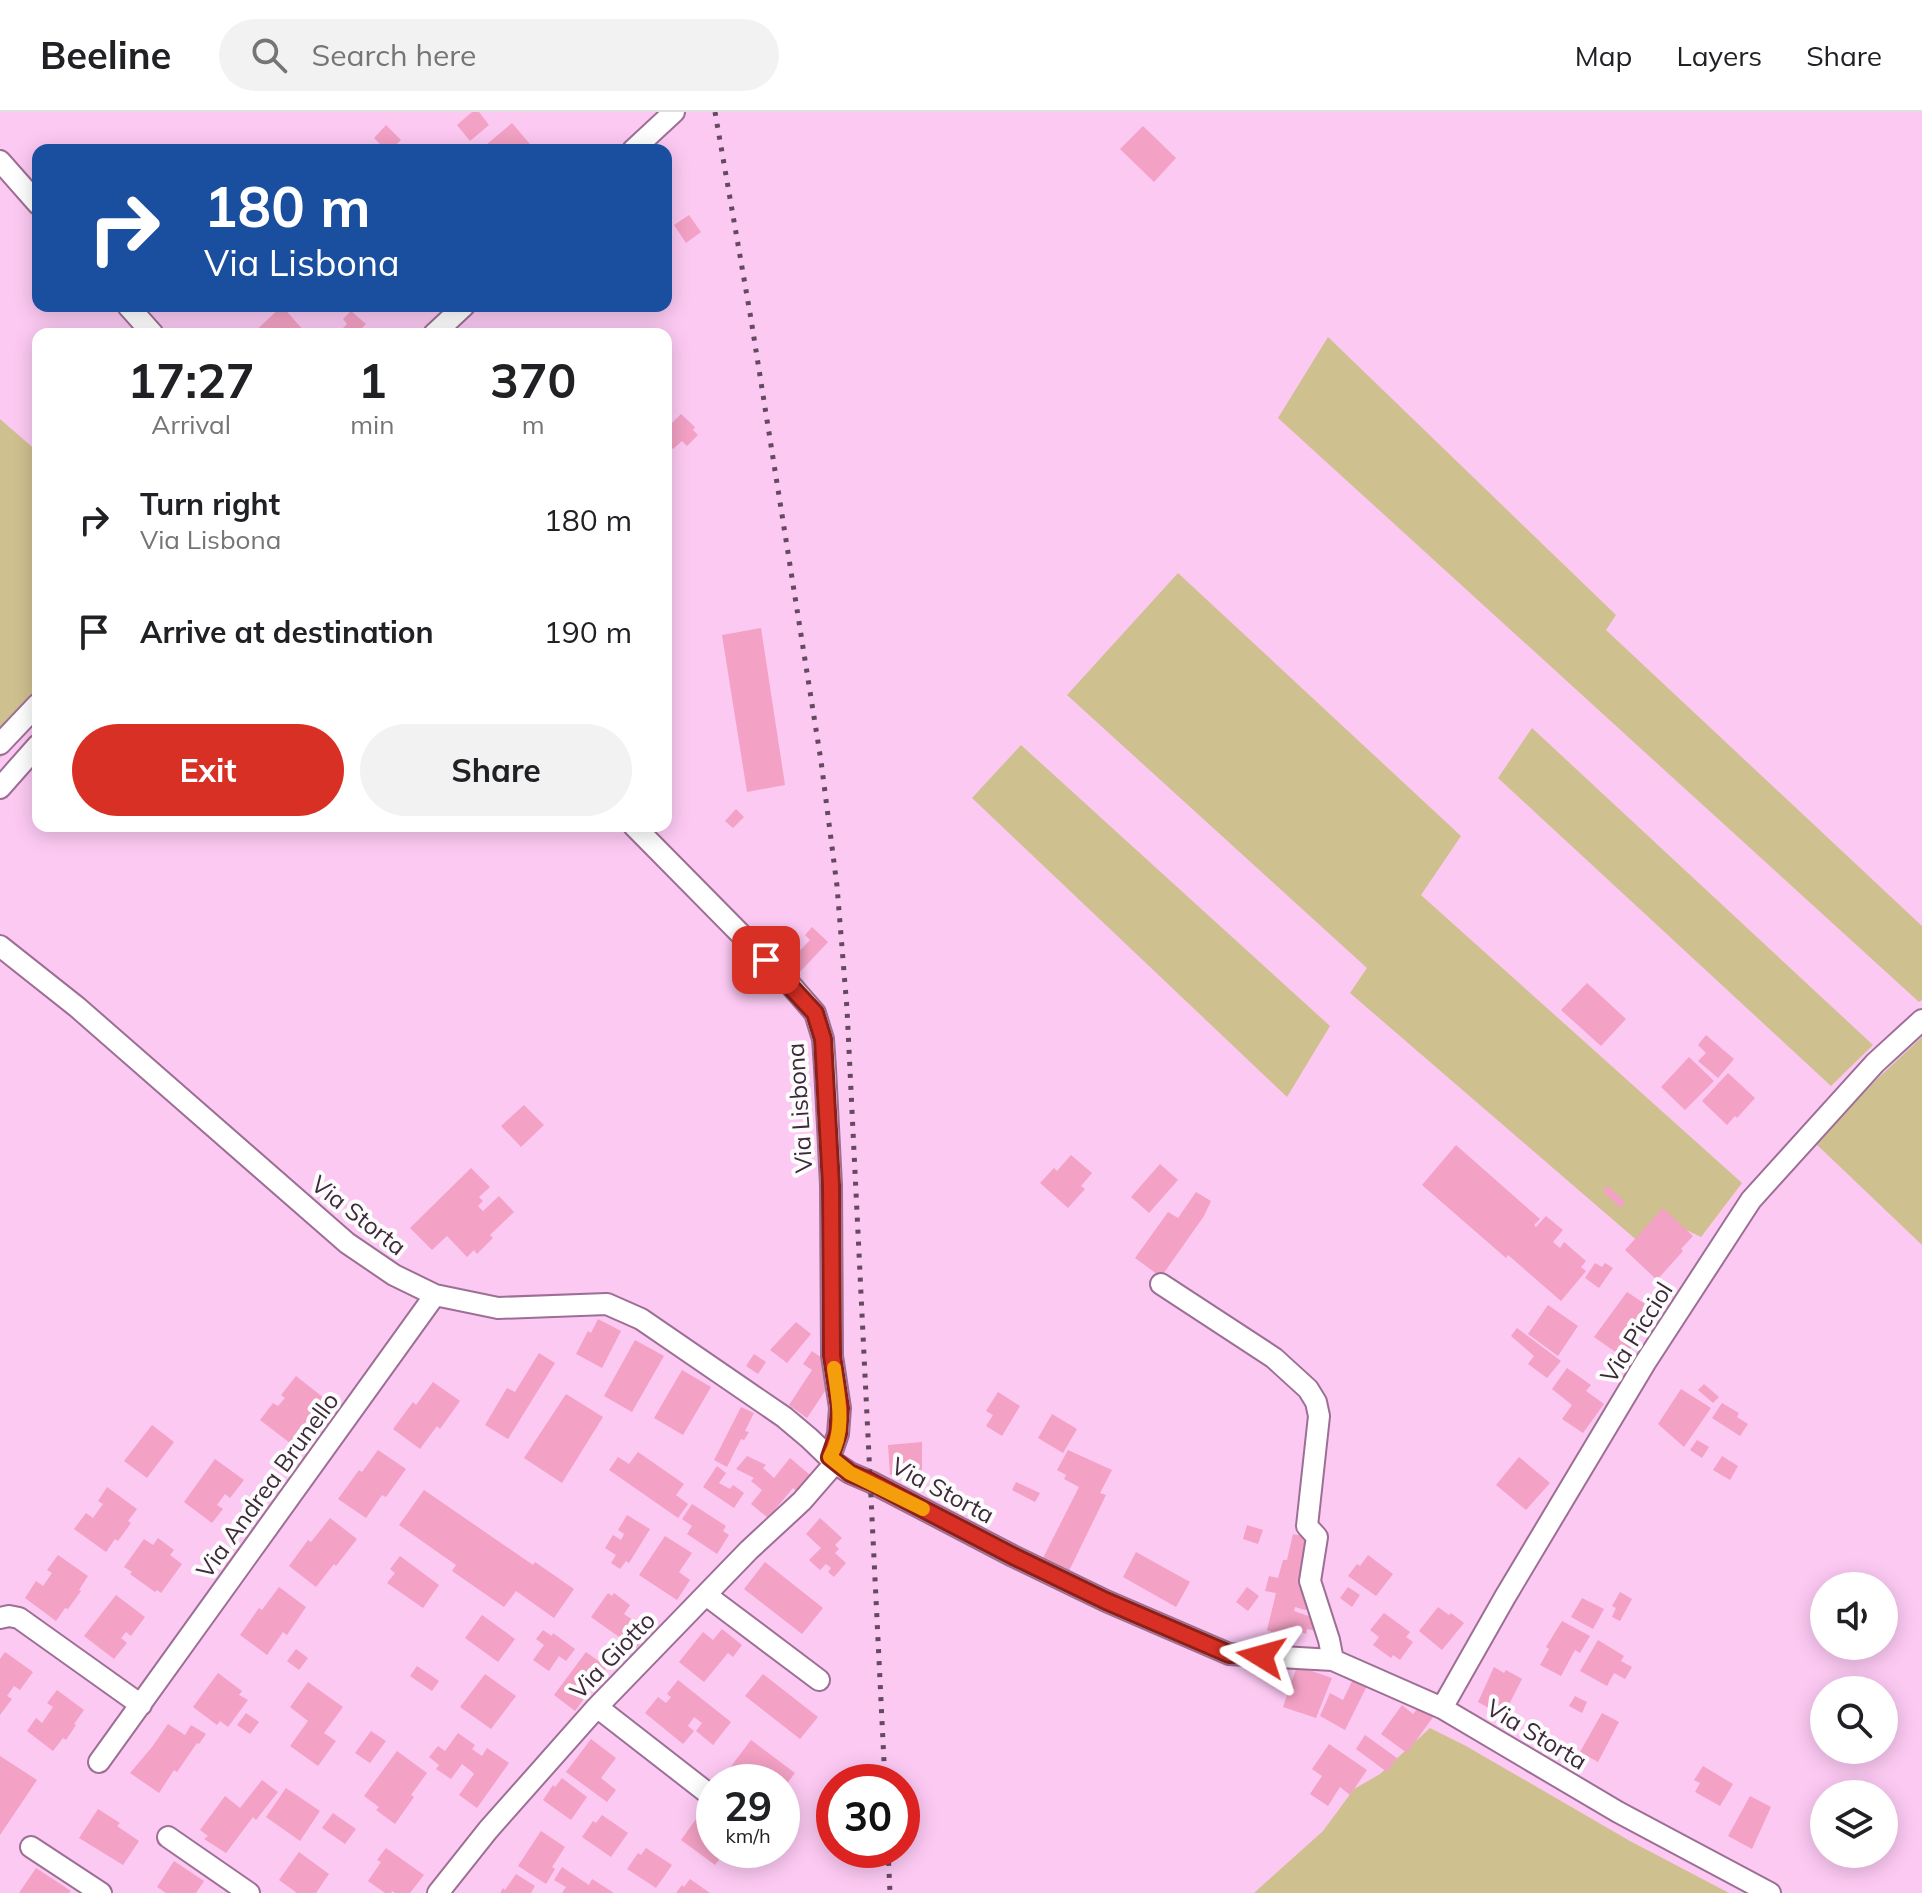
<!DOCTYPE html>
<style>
body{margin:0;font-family:Mulish,sans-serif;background:#f2f2f2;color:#202124;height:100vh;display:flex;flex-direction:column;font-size:30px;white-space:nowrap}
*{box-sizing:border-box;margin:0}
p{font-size:26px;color:#757577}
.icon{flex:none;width:44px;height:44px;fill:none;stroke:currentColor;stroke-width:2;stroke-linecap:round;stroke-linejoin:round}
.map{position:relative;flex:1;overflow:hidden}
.side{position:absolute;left:32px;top:216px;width:640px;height:504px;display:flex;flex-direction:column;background:#fff;border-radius:16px;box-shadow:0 4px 20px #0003}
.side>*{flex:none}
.hud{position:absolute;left:32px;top:32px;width:640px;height:168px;border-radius:16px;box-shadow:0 4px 20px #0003;background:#1a4fa0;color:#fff;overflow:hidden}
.tools{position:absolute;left:1810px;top:1460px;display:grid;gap:16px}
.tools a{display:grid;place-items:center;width:88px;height:88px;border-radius:50%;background:#fff;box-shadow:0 4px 20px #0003;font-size:40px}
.speed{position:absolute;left:696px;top:1652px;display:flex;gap:16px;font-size:40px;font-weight:700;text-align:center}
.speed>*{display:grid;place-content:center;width:104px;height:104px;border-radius:50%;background:#fff;box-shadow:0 4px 20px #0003;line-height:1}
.speed small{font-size:20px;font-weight:400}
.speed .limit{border:12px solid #d22;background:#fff;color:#111}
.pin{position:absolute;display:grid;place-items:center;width:68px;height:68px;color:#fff;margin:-34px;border-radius:16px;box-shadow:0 4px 12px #0006}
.me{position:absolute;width:88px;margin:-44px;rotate:278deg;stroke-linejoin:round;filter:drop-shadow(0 0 6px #0008)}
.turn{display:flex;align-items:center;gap:28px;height:168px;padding:0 40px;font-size:36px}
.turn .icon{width:104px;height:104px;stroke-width:2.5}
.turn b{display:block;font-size:56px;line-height:68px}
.eta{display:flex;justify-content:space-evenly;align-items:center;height:136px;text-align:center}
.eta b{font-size:48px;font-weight:700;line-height:56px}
.action{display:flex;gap:16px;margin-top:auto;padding:16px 40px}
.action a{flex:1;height:92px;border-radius:48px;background:#d93025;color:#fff;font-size:32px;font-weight:700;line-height:92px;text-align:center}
.action a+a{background:#f2f2f2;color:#202124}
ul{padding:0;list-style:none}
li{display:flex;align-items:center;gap:24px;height:112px;padding:0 40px}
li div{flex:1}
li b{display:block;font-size:30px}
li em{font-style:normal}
header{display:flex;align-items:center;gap:48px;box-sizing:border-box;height:112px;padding:0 40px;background:#fff;border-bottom:2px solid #e0e0e0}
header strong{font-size:38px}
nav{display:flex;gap:44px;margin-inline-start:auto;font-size:28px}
.search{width:560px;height:72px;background:#f2f2f2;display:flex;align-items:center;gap:20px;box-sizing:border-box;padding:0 28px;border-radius:44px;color:#757577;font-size:30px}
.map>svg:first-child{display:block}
.green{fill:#cfc090}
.building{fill:#f3a1c4}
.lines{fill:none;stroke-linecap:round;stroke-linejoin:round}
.minor-casing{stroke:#9d6f95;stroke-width:24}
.minor{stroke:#fff;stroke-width:20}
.rail{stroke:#644a5f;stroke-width:5;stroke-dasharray:4 8;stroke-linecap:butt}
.route-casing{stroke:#8d1f18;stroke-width:20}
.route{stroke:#d93025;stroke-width:14}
.slow{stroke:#f59e0b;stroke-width:14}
.labels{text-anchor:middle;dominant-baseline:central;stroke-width:8;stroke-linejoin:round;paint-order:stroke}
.street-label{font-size:24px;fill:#3d2939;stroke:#fcfcfc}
</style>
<header>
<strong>Beeline</strong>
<div class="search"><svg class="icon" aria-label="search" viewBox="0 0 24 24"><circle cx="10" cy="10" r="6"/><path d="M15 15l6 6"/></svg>Search here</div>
<nav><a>Map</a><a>Layers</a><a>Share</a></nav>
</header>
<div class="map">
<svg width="1922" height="1781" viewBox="0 0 1922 1781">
<rect width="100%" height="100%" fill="#fcc9f3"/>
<!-- green -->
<path class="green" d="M1328,225L1616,503L1606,518L1922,814V888L1919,890L1278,306Z
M0,307L38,340V603L0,646Z
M1178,461L1461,724L1421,783L1742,1071L1701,1125L1661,1106L1640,1131L1350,881L1367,856L1067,583Z
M1532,616L1873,933L1831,974L1498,666Z
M1021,633L1330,914L1287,985L972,686Z
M1922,925V1133L1814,1030L1877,967Z
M1430,1616L1466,1634L1630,1729L1729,1781H1254L1323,1719L1354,1677L1380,1662Z"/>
<!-- building -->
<path class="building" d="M472,0H479L489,13L470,29L457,13Z
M512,11L535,38H491L486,33Z
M386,13L401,28L390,38H386L374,26Z
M1143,14L1176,46L1154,70L1120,37Z
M689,103L701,120L686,131L674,113Z
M282,194L304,219L301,222H252Z
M351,199L366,212L356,222H337L347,212L343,207Z
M681,302L695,315L693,318L698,323L687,334L682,329L673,337L666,330V317Z
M761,516L785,673L747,680L722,523Z
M736,697L744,705L733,716L725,709Z
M812,815L828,830L797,863L786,853L810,828L805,823Z
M1587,871L1626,907L1601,934L1561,898Z
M1706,923L1734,947L1718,966L1698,949L1706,941L1698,933Z
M1689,945L1714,969L1685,998L1661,975Z
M1728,961L1755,986L1737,1006L1735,1004L1727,1013L1702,989Z
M524,993L544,1013L521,1035L501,1014Z
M1456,1033L1540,1107L1534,1113L1536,1115L1546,1104L1563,1118L1553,1130L1560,1136L1564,1130L1586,1149L1581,1155L1586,1159L1561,1189L1508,1143L1506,1146L1422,1073Z
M1071,1043L1092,1061L1081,1074L1085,1077L1068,1096L1040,1071L1054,1056L1057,1059Z
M1160,1052L1178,1068L1149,1101L1131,1085Z
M471,1056L490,1075L479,1085L483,1089L478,1094L483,1099L499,1084L514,1100L490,1123L493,1126L477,1142L474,1138L467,1145L447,1124L432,1138L410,1116Z
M1608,1074L1625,1090L1620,1096L1603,1079Z
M1196,1080L1211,1089L1204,1104L1161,1165L1135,1146L1168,1100L1178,1106Z
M1663,1096L1693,1124L1681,1137L1683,1139L1657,1168L1625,1138Z
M1595,1151L1602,1155L1605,1151L1613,1156L1599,1176L1585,1166Z
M1627,1180L1656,1199L1624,1246L1594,1225Z
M1548,1193L1578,1214L1558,1244L1528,1222Z
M598,1207L621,1219L602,1256L576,1242L588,1219L591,1221Z
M796,1210L811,1222L787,1251L770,1238Z
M1517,1216L1561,1249L1547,1266L1528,1252L1534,1244L1511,1224Z
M635,1228L664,1244L632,1300L604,1284Z
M812,1239L839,1258L807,1306L789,1293L812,1258L803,1252Z
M539,1241L555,1251L508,1327L485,1313L507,1276L515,1280Z
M754,1242L766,1250L758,1262L746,1254Z
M1567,1256L1591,1273L1586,1279L1604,1292L1583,1321L1562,1307L1572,1293L1552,1277Z
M682,1258L711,1275L683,1323L654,1306Z
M296,1264L324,1286L290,1331L260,1308L273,1291L278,1294L285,1286L281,1283Z
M433,1270L460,1289L440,1317L437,1314L420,1337L393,1317L413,1290L416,1293Z
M1704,1272L1719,1285L1713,1291L1698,1278Z
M1681,1277L1711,1296L1684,1335L1658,1312Z
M998,1280L1020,1294L1002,1324L986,1314L993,1303L986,1299Z
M566,1282L603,1305L562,1371L524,1346Z
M1722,1291L1739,1301L1737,1305L1748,1312L1740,1324L1712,1306Z
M741,1295L754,1301L745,1319L749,1320L744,1328L741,1327L727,1355L714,1348Z
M1052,1302L1077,1317L1063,1341L1038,1326Z
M152,1313L174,1330L147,1366L124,1349Z
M1697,1328L1709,1335L1702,1346L1690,1338Z
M922,1330V1362L890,1363L888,1333Z
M378,1338L406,1357L386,1385L382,1383L366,1406L338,1387L359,1358L362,1360Z
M1068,1338L1112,1358L1100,1381L1106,1383L1069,1459L1043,1446L1079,1375L1064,1367L1066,1363L1057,1358Z
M638,1340L684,1372L676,1383L688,1392L678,1406L609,1358L618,1345L629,1352Z
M747,1344L766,1353L763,1356L774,1366L790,1346L810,1363L797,1379L793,1376L768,1406L751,1392L762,1378L751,1369L754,1366L736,1357Z
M1722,1344L1738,1354L1730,1368L1713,1358Z
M1519,1345L1550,1371L1526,1398L1496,1373Z
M215,1347L244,1368L230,1386L225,1382L217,1393L223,1397L212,1411L184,1390Z
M717,1354L726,1361L719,1371L730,1377L733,1373L744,1381L734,1396L703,1375Z
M1016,1370L1040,1381L1035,1390L1012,1378Z
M107,1375L137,1397L128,1409L131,1411L118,1429L115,1427L106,1440L74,1417L86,1401L93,1406L103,1392L98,1389Z
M424,1378L533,1453L535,1450L574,1477L554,1506L516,1479L504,1495L452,1459L456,1453L399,1413Z
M692,1392L726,1414L723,1419L729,1423L717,1442L687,1422L692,1414L682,1407Z
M627,1403L650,1417L629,1451L626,1449L620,1457L611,1451L616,1443L605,1436L613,1423L621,1428L624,1422L618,1418Z
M330,1406L357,1427L336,1454L334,1452L316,1475L289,1454L308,1428L311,1430Z
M820,1406L842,1426L835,1433L839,1437L835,1441L846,1451L834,1465L828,1460L831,1456L826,1452L820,1458L809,1448L821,1436L806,1422Z
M1247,1413L1263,1418L1258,1432L1243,1427Z
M1293,1422L1310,1426L1299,1476L1310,1478L1316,1495L1305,1498L1295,1495L1294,1499L1320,1508L1317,1519L1307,1517L1306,1522L1289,1515L1284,1526L1267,1518L1276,1481L1265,1479L1269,1464L1278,1466L1283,1448H1287Z
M665,1424L692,1441L679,1460L690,1468L677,1488L639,1463Z
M158,1426L174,1438L170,1443L182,1452L161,1481L157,1478L155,1480L130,1462L132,1460L124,1455L144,1427L153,1433Z
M1136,1440L1190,1470L1176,1495L1123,1465Z
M58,1443L88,1464L79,1478L81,1479L68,1497L65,1496L56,1509L25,1486L36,1469L43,1474L52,1461L47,1458Z
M1368,1443L1393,1462L1376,1484L1348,1464L1357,1452L1360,1454Z
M400,1444L439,1473L423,1496L387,1471L395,1461L390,1457Z
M765,1450L823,1496L802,1522L744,1477Z
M279,1475L306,1495L287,1523L283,1520L267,1543L240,1523L259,1496L262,1498Z
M1247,1475L1259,1484L1248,1499L1236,1490Z
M1348,1475L1360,1483L1352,1495L1340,1486Z
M1620,1480L1632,1487L1620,1509L1612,1505L1616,1496L1612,1494Z
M608,1481L612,1484L614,1481L630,1493L624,1502L633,1508L630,1513L646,1523L636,1537L591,1505Z
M116,1483L145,1505L131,1524L126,1520L121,1526L127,1531L114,1547L84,1524Z
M1582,1486L1604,1497L1593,1517L1571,1505Z
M1438,1495L1449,1503L1451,1501L1464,1511L1442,1538L1419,1519Z
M1384,1501L1410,1520L1406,1525L1413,1530L1400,1548L1393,1543L1391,1546L1373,1533L1379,1525L1370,1518Z
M482,1503L515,1527L498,1550L465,1526Z
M1562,1509L1590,1524L1580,1541L1575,1538L1561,1564L1540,1553L1549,1537L1546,1535Z
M722,1517L742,1533L733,1545L728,1541L704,1570L679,1550L703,1520L713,1528Z
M543,1518L552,1524L553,1521L575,1537L566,1549L559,1544L549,1559L533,1548L544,1533L536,1527Z
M1598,1528L1624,1544L1621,1549L1632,1555L1625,1567L1614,1561L1607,1574L1580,1559Z
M296,1537L308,1546L299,1558L287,1549Z
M5,1540L33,1560L20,1578L14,1574L7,1584L12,1587L0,1603V1547Z
M586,1540L607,1555L575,1599L554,1583Z
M417,1554L439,1569L432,1579L410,1564Z
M1297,1554L1332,1566L1316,1606L1283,1595Z
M1494,1555L1504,1561L1506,1558L1522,1567L1503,1604L1478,1590Z
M1357,1559L1371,1566L1345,1618L1320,1604L1330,1581L1343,1588Z
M218,1561L242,1579L239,1583L248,1588L228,1615L220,1609L217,1613L193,1595Z
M485,1562L516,1584L491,1617L460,1595Z
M763,1562L818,1605L800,1627L745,1584Z
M678,1568L731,1610L713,1633L696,1619L702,1611L694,1605L688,1614L694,1619L683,1632L645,1601L658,1585L666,1591L671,1585L667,1582Z
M308,1570L343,1595L324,1621L336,1629L318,1654L290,1634L308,1609L290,1595Z
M57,1578L84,1598L74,1612L76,1613L66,1628L63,1626L53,1639L27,1619L36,1606L42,1611L53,1595L47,1591Z
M1575,1584L1587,1590L1582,1601L1569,1594Z
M1422,1591L1436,1601L1407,1641L1381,1622L1402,1593L1413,1602Z
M246,1601L259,1610L250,1622L237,1613Z
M1602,1601L1619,1610L1598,1650L1580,1640Z
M168,1612L185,1623L191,1613L206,1622L199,1632L197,1631L177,1660L174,1658L159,1681L130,1661L152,1635Z
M371,1619L386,1629L370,1651L355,1641Z
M458,1621L475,1633L472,1637L482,1644L487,1636L509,1651L477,1696L459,1683L474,1662L471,1659L462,1652L451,1667L436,1657L439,1653L429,1645L438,1634L445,1639Z
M1365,1623L1397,1646L1387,1660L1356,1637Z
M591,1627L616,1646L601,1666L616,1678L607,1690L566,1660Z
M751,1628L795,1661L782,1678V1670H738L726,1661Z
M1329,1632L1367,1658L1350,1683L1340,1675L1328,1694L1310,1682L1322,1664L1312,1657Z
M397,1639L427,1661L411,1683L414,1685L395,1712L376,1698L379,1695L364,1684Z
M0,1644L37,1668L0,1723Z
M1703,1654L1733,1672L1720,1694L1695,1680L1700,1671L1694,1668Z
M562,1666L587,1685L571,1708L543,1688L553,1673L555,1675Z
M262,1668L278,1680L256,1708L253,1705L226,1741L204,1727L208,1724L200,1718L225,1684L240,1696Z
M286,1676L320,1699L300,1729L266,1705Z
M1750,1684L1771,1695L1752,1737L1728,1724Z
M98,1697L120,1711L117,1714L139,1729L123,1753L79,1726Z
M701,1700L714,1710V1738H726L715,1753L681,1728Z
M333,1701L356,1717L345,1732L322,1716Z
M602,1703L628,1721L611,1745L582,1725L593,1709L596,1711Z
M541,1719L565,1735L552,1755L555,1757L546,1772L518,1754Z
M386,1736L424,1763L410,1781H395L392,1779L391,1781H385L368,1769L381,1750L377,1748Z
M646,1736L672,1753L656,1776L627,1757L638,1741L641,1743Z
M299,1740L329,1762L316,1781H297L279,1768Z
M174,1749L204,1769L196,1781H166L157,1775Z
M562,1755L589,1773L592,1767L614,1781H562L566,1775L554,1768Z
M36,1756L71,1779L69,1781H19Z
M516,1762L535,1774L531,1781H500L503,1776L505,1778Z
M690,1767L710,1781H676L682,1773L684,1775Z"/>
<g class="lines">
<defs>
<path id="minor" d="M633,38L674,0
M0,49L38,92
M128,194L153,222
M434,222L464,194
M0,632L38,592
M0,676L38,633
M634,714L788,870L815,901L823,927L825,956L831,1073L832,1244L840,1296L838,1322L830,1345
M0,834L77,895L347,1131L394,1163L435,1183L498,1196L607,1192L641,1207L784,1305L809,1326L835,1351L850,1361L871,1370L1013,1444L1106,1489L1229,1542L1333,1548L1442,1596L1618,1700L1770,1781
M1161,1172L1274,1246L1308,1277L1316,1290L1319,1304L1307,1414L1317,1425L1310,1469L1329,1528L1333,1548
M706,1483L819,1568
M0,1506L9,1504L19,1506L141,1593
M597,1595L714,1686
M1442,1596L1505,1485L1645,1251L1751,1088L1875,951L1922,908
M99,1650L435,1183
M168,1725L249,1781
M31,1735L101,1781
M438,1781L488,1718L597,1595L749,1438L802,1389L835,1351"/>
</defs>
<!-- minor casing -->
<use href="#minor" class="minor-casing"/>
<!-- minor -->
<use href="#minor" class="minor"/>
<!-- rail -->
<path class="rail" d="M715,0L751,207L821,649L837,774L847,897L885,1670
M888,1738L890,1781"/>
</g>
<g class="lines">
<defs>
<path id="route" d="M766,848L815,901L823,927L831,1073L832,1244L840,1296L838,1322L830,1345L850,1361L871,1370L1013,1444L1106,1489L1229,1542L1261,1544"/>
</defs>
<!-- route casing -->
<use href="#route" class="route-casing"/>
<!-- route -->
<use href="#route" class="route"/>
<!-- slow -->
<path class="slow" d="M834,1256C838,1286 846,1317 830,1345L850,1361L923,1397"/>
</g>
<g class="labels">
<!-- street labels -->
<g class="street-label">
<text transform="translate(799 996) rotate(-94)">Via Lisbona</text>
<text transform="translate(359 1103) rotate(38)">Via Storta</text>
<text transform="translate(1636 1220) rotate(-58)">Via Picciol</text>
<text transform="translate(267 1373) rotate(-54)">Via Andrea Brunello</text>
<text transform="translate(943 1378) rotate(28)">Via Storta</text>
<text transform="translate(612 1543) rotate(-46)">Via Giotto</text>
<text transform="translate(1537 1622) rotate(31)">Via Storta</text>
</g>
</g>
</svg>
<div class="tools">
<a><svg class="icon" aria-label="sound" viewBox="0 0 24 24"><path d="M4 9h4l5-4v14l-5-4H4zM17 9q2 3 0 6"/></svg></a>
<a><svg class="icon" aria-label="search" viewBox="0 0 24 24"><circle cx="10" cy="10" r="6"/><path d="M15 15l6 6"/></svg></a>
<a><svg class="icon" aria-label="layers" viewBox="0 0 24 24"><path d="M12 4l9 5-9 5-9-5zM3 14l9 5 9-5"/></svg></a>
</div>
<div class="speed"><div>29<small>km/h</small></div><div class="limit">30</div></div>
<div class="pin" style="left:766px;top:848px;background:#d93025"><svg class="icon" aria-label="arrive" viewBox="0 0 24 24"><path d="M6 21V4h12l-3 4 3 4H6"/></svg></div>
<svg class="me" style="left:1261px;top:1544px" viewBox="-20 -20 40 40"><path d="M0-17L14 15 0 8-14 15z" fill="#d93025" stroke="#fff" stroke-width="4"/></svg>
<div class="hud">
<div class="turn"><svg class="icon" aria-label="right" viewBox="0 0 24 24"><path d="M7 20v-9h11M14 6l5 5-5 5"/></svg><div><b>180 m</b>Via Lisbona</div></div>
</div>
<section class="side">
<div class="eta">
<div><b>17:27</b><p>Arrival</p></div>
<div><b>1</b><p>min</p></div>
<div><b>370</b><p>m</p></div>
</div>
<ul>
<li><svg class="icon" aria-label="right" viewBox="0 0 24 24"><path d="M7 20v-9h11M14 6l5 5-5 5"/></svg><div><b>Turn right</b><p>Via Lisbona</p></div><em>180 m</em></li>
<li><svg class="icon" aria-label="arrive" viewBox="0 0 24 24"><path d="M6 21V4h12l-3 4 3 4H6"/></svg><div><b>Arrive at destination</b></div><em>190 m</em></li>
</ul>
<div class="action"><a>Exit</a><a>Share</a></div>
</section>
</div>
